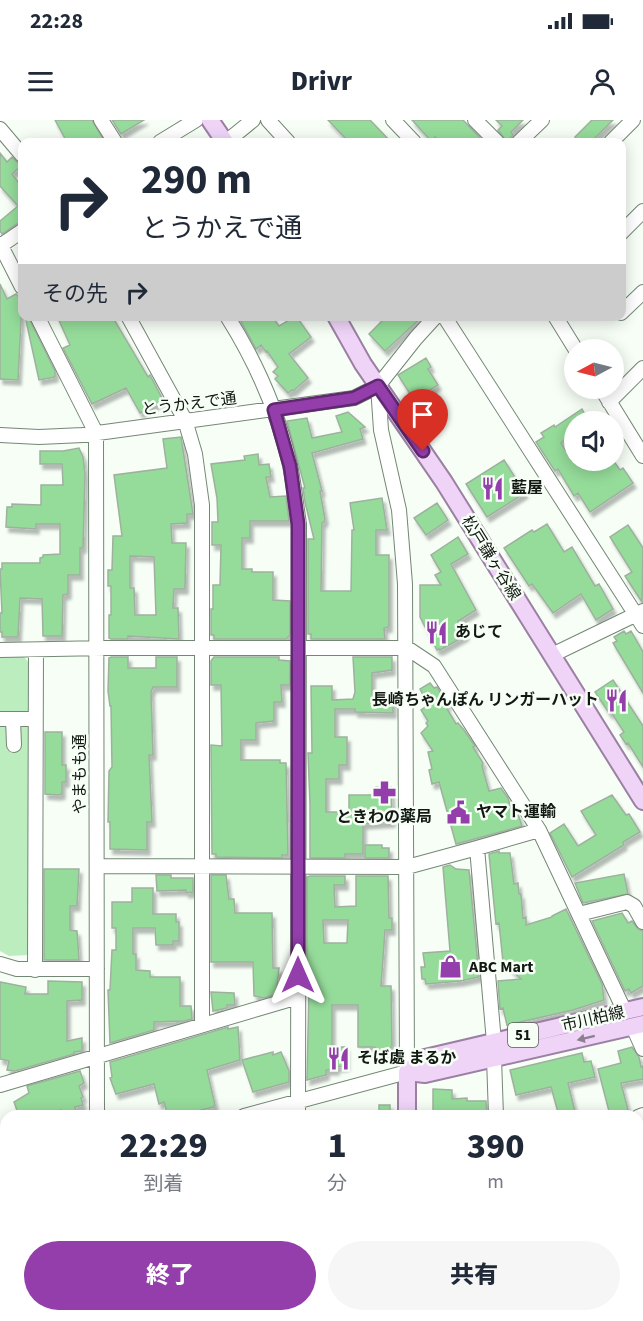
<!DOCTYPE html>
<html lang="ja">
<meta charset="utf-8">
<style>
body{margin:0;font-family:"Source Sans 3","Noto Sans JP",sans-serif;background:#f6f6f7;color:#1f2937;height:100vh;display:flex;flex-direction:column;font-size:22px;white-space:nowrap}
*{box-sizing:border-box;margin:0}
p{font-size:20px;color:#747a83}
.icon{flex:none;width:33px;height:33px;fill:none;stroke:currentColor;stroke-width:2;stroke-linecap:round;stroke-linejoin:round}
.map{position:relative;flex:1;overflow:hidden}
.sheet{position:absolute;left:0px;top:990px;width:644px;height:212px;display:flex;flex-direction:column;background:#fff;border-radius:18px 18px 0 0;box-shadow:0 3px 15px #0003}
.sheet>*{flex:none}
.guide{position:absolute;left:18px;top:18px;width:608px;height:183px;border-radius:12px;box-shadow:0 3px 15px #0003;background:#fff;color:#1f2937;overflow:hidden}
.needle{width:39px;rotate:263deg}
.buttons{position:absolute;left:564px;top:219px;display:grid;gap:12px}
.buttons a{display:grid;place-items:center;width:60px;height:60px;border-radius:50%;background:#fff;box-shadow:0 3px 15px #0003;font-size:30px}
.pin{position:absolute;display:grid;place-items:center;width:51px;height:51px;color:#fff;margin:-62px -26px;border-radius:50% 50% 50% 0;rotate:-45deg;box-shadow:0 0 6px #0007}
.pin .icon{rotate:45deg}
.me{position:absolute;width:66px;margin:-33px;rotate:0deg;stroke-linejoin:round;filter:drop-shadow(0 0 4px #0008)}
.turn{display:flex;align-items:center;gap:21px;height:126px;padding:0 24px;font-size:27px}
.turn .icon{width:78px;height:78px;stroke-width:2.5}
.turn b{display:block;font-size:42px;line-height:51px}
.then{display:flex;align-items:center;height:57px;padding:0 24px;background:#0003;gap:12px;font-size:22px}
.eta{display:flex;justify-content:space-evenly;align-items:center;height:102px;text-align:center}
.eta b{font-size:36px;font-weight:800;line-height:42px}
.cta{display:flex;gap:12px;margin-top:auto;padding:12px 24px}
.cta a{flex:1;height:69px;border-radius:36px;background:#933eab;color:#fff;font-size:24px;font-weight:800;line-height:69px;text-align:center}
.cta a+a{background:#f6f6f7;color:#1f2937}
.status{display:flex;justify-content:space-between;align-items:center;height:42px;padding:0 30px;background:#fff;direction:ltr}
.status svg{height:16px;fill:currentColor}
header{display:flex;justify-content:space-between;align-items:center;height:78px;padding:0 24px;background:#fff;font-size:27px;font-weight:800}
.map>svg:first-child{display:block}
.green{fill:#bcedbe}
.building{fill:#95dc9a;stroke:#9eb19f;stroke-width:1.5;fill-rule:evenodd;filter:url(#shadow)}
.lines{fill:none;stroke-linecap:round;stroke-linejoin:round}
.minor-casing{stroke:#748775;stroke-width:16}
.major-casing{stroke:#9b80a4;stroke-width:20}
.minor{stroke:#fff;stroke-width:14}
.major{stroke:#efd4f8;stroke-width:16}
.oneway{fill:#8c8090}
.route-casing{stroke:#60286f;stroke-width:15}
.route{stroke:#933eab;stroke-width:10}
.labels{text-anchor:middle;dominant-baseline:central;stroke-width:5;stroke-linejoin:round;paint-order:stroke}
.shield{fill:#f6fef6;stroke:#565e56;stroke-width:1.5}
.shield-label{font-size:15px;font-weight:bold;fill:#121912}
.street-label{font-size:16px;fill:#121912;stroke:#f6fef6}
.poi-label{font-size:16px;font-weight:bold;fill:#121912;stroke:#f6fef6;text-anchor:start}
</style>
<div class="status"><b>22:28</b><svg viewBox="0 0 49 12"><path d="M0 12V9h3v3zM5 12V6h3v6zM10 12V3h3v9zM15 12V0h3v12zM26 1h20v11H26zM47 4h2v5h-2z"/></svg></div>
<header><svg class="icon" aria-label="menu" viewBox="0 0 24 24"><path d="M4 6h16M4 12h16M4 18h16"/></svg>Drivr<svg class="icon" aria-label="person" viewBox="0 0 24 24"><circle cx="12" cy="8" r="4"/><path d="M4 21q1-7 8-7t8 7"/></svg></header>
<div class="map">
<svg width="643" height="1201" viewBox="0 0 643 1201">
<defs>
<filter id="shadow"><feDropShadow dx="3" dy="5" stdDeviation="1.5" flood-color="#0004"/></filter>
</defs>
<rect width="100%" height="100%" fill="#f6fef6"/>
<!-- green -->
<path class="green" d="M0,536L24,537L31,545L28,835L9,836L0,831Z
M506,1196H592L591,1201H506Z"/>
<!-- building -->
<path class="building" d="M55,0H92L105,22H67Z
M112,0H144L121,14Z
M328,0H370L391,22H349Z
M412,0H463L484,22H440L435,17L431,21Z
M496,0H523L511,12L513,15L507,22L498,10L502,6Z
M592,0H613L591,22H580L575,17Z
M0,33L7,42L12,37L21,46L12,54L22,67V102L17,104L2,114L0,111V101L18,86L0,66Z
M0,164L7,179L16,174L22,180L18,260L0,259Z
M25,196H28L55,251V257L39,260Z
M57,196H112L148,257L150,255L163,280L140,293L126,268L92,284L63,228L70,225Z
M238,196H272L279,206L296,196L311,217L289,234L308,258L293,271L292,270L288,273L275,259L278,256L273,252L278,247L267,231L266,232L261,225L256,229Z
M378,196H423L385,231L369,214L382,201Z
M426,238L431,247L428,249L438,265L414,280L398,255Z
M582,289L589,302H574V312L561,323L572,341L613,340L620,350L623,348L633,363L590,392L578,373L574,376L558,349L555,351L536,322L544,317L541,313L554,305L555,307Z
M348,292L365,307L360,309L363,319L312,333L322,371H320L325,399L324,402L322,403L321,471H351L352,410H354L350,383L382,378L387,410H376V435H389V507L384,508L385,519H311V514H308V419H314L305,382L303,368H305L287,301L307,298L312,318L342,312L336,296Z
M181,317L193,394H187V403L171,404L172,423H186L185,469H174L173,488H178L179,519L128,516V519H111L109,518V495H111V466H108V450H112L113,416H122L114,355L167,348L163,319ZM130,436L154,437L156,495H135L134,468H130Z
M79,328L83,337L85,354L83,428H80V455H68V474L63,475L62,516H43L42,479L20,478L18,517H2V512H0V493H2L0,449H2V443H40V438L43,437V435L60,434V404H36V409L6,407L7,387H12V384L41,385V365H63L62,344H40V331H63Z
M258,334L259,345L269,344L271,357H266L270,377L286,376L289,401H250V418H242V449H252V452H273V480L290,481V515L286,519H214V515H211V489H213V465H220L221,425H212V402H218L217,378L211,344L245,340L244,336Z
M504,340L525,373L487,397L466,364Z
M437,383L448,400L426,415L414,398Z
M547,404L564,432L572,427L595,466L599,464L613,489L596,500L581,474L553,493L532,464L529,466L504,428L532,410L534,412Z
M628,405L643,428L642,482L625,456L632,452L610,417Z
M458,417L468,434L451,444L476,490L458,501L466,514L465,516L440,530L439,529L437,530L420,497V465H441L435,455L441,452L431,435Z
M624,511L626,514L631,511L643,532V573L613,523L617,521L614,517Z
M111,537H128V548H156V537H177V567H153L151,572L153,635H149L152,702H147V730L110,729V702H108L109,651L112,647L111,586H110L108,571L109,538Z
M214,537H279V540L290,541V565H281L282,582H274V601L256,603V620H241V640H280V643H286L288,735H282V738L216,737V734H212L211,625L222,626L221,565H211V541Z
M353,537H392V550L372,553V574H393V593L355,592V589H335V617H347V645H339V659H326V692H349V675H376V667H391L392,702L363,704V734H345V738H310V684L308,633H312L311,566H332V580L353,579L355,572Z
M613,560L643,606V647L628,623L626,624L620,615L624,612L611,592L609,593L595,572Z
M430,563L434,568L437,567L448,585L446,587L456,604L458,603L464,610L475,626L473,627L483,643L482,646L489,671L501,668L508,678L511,689L514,688L516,695L518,694L522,706L456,724L439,662L432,664L429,650L432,649L428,632L433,631L421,613L428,606L426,603L428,601L421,590L428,585L420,569Z
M45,612H62V645H66V662H62V674L58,675L45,674Z
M612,675L626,695L629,694L640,712L623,722L624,725L572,757L550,713L564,704L578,726L596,715L581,691Z
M365,725H382V728H389V738H365Z
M499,731V733H510L514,764L518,763L519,774H521L523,798L526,797V805L552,797V796L566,789L602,864L604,880L573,890L507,905L503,888L500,889L498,861L521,859L503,842L499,803L496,804L489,734Z
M450,745L456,749L469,750L479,857L460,861L426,864L425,859H422L421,847H425L423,833L450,831L443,747Z
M44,749H79L77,786H70V810L77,811L79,840H44Z
M624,754L628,774L583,783L575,763Z
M156,755H171V758H193V772L186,773V770L157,771Z
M211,755H226L229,779H234L235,793H272L273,848H279L276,874L264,878L254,876L253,842H211Z
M310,756H345V765H334L335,787L356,786V756H388L389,798H392V810H385L381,866H391L392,926L384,935L374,927H358V885H332V927H346V946L336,947V950H326V955L307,960L309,866L307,862V757ZM323,800H348L347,823H324Z
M132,768H153V794H176V802H179V821H173V825H156L155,808H133V834H136V850L150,851V857H180V886H191L192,899L184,901L154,902V910L110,923L108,870H110L112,830H116V808H112V782H132Z
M622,793L628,803L632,801L638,809L643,811V866L631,873L629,869L625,871L592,801Z
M48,861L82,862V880L67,881V921L82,918V931L74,932V934L15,951L7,950L9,941L0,939V862L26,867L25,874H48Z
M211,872L234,873L235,885H227V888L213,891Z
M228,907V909L238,907L240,940L207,950L215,985L213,987L186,994L187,996H168L164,982L159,984L154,964L116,974L110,958L112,957L110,942Z
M632,927L639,937L641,947L643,946V959L621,963L628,990L610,995L598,949L621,943L618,931Z
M273,932V935L281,932L289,951V962L253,972L242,940Z
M582,933L584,942L591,941L595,957L568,963L576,996H559L551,967L516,975L510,950Z
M80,951L84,963L79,966L83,977L81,978L83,985L75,987L77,996H63L61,990L45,996H19L14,982L29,973L27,966Z
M433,969L452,970V979L467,978V981H486L487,996H433Z
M379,985H390V996H379Z"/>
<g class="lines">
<defs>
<path id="minor" d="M101,0L115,22
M268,0L288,22
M393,0L414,22
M475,0L497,22
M0,9L22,35
M160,22L196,0
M226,22L253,0
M519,22L542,0
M611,22L633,0
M621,113L643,91
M0,124L22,167
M0,126L22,111
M621,193L643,172
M37,196L96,313L97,996
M128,196L185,300L195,334L202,385V904
M227,196C256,242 278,292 290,345C294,364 296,385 299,404L298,996
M444,196L643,506
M555,196L576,230
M601,268L643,336
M609,282L643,248
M0,315L39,317L83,315L354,278L378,266
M0,530L106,528H407L434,546L539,710L477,728L494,922
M552,535L643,491
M0,599H35
M13,599L14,625
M539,710L625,892
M97,746L407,747L477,728
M579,794L627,782L634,786L643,802
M0,844L17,849H97
M35,850L36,530
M633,907L643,929
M494,938L496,996
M0,965L298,877
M244,996L407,952L405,464L399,390L381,310L378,266L416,218L436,196
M638,997L643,995
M0,1071L6,1069
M638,1083L643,1082
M0,1190L6,1187
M204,1196V1201
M499,1196L500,1201
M97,1201V1196
M298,1201V1196
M597,1201L599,1196"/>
<path id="major" d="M210,0L225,22
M336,196L363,244L444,362L643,681
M407,952L425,938L643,887
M407,952L425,954L643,904
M407,996V952
M407,1201V1196"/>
</defs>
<!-- minor casing -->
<use href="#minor" class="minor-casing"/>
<!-- major casing -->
<use href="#major" class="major-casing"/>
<!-- minor -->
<use href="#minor" class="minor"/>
<!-- major -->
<use href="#major" class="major"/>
</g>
<!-- one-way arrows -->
<defs><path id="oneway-solid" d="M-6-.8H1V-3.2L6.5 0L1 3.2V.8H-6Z" transform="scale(1.5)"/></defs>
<use class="oneway" href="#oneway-solid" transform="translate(586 918) rotate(166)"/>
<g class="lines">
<defs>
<path id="route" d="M298,855V404L290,346L274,290L354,278L378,266L423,331"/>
</defs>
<!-- route casing -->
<use href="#route" class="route-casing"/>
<!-- route -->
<use href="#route" class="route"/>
</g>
<!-- icons -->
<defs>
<symbol id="restaurant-bare" viewBox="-9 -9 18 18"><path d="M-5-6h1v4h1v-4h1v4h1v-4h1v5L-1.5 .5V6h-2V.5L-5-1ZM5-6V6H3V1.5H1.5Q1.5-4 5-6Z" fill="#933eab" stroke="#f6fef6" stroke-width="2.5" paint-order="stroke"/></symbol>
<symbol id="pharmacy-bare" viewBox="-9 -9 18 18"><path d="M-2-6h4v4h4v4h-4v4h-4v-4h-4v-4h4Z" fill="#933eab" stroke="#f6fef6" stroke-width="2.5" paint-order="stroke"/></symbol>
<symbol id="civic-bare" viewBox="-9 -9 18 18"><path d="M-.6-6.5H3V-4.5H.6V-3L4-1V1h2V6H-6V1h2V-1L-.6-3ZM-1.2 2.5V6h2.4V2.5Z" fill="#933eab" stroke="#f6fef6" stroke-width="2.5" paint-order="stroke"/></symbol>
<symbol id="shop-bare" viewBox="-9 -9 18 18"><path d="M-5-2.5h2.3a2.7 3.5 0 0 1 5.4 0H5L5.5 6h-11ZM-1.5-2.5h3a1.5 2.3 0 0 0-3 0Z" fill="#933eab" stroke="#f6fef6" stroke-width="2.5" paint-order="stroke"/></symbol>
</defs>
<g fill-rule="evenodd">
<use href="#restaurant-bare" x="476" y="352" width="33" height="33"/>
<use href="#restaurant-bare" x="420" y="496" width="33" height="33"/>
<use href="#restaurant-bare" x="600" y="564" width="33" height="33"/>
<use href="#pharmacy-bare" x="368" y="656" width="33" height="33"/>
<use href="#civic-bare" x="442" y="676" width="33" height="33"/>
<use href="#shop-bare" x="434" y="830" width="33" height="33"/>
<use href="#restaurant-bare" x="322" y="922" width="33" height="33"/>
</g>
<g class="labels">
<!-- shield labels -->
<rect class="shield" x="508" y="903" width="30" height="24" rx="4.5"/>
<g class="shield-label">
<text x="523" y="915">51</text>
</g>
<!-- street labels -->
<g class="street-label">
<text transform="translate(189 284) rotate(-7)">とうかえで通</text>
<text transform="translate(491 438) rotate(58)">松戸鎌ヶ谷線</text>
<text transform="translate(80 654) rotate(-90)">やまもも通</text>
<text transform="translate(593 899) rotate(-13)">市川柏線</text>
</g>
<!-- poi labels -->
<g class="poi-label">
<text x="511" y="368">藍屋</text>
<text x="455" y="512">あじて</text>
<text x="599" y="580" text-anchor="end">長崎ちゃんぽん リンガーハット</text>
<text x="476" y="692">ヤマト運輸</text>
<text x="384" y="697" text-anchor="middle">ときわの薬局</text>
<text x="469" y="847">ABC Mart</text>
<text x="357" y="938">そば處 まるか</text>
</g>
</g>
</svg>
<div class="buttons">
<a><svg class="needle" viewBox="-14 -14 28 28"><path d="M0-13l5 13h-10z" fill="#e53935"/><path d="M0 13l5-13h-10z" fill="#747a83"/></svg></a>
<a><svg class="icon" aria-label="sound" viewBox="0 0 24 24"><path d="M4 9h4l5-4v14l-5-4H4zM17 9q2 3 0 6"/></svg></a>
</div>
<div class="pin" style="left:423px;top:331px;background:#d93025"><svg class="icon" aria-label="arrive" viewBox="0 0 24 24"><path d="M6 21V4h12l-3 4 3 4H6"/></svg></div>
<svg class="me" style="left:298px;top:855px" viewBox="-20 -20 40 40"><path d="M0-17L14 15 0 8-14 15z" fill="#933eab" stroke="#fff" stroke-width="4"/></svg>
<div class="guide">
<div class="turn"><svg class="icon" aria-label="right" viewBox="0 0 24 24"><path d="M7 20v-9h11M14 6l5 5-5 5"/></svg><div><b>290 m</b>とうかえで通</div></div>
<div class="then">その先<svg class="icon" aria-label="right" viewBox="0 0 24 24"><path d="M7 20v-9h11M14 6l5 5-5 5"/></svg></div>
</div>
<section class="sheet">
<div class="eta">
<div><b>22:29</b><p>到着</p></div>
<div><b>1</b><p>分</p></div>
<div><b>390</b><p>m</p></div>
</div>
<div class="cta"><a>終了</a><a>共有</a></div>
</section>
</div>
